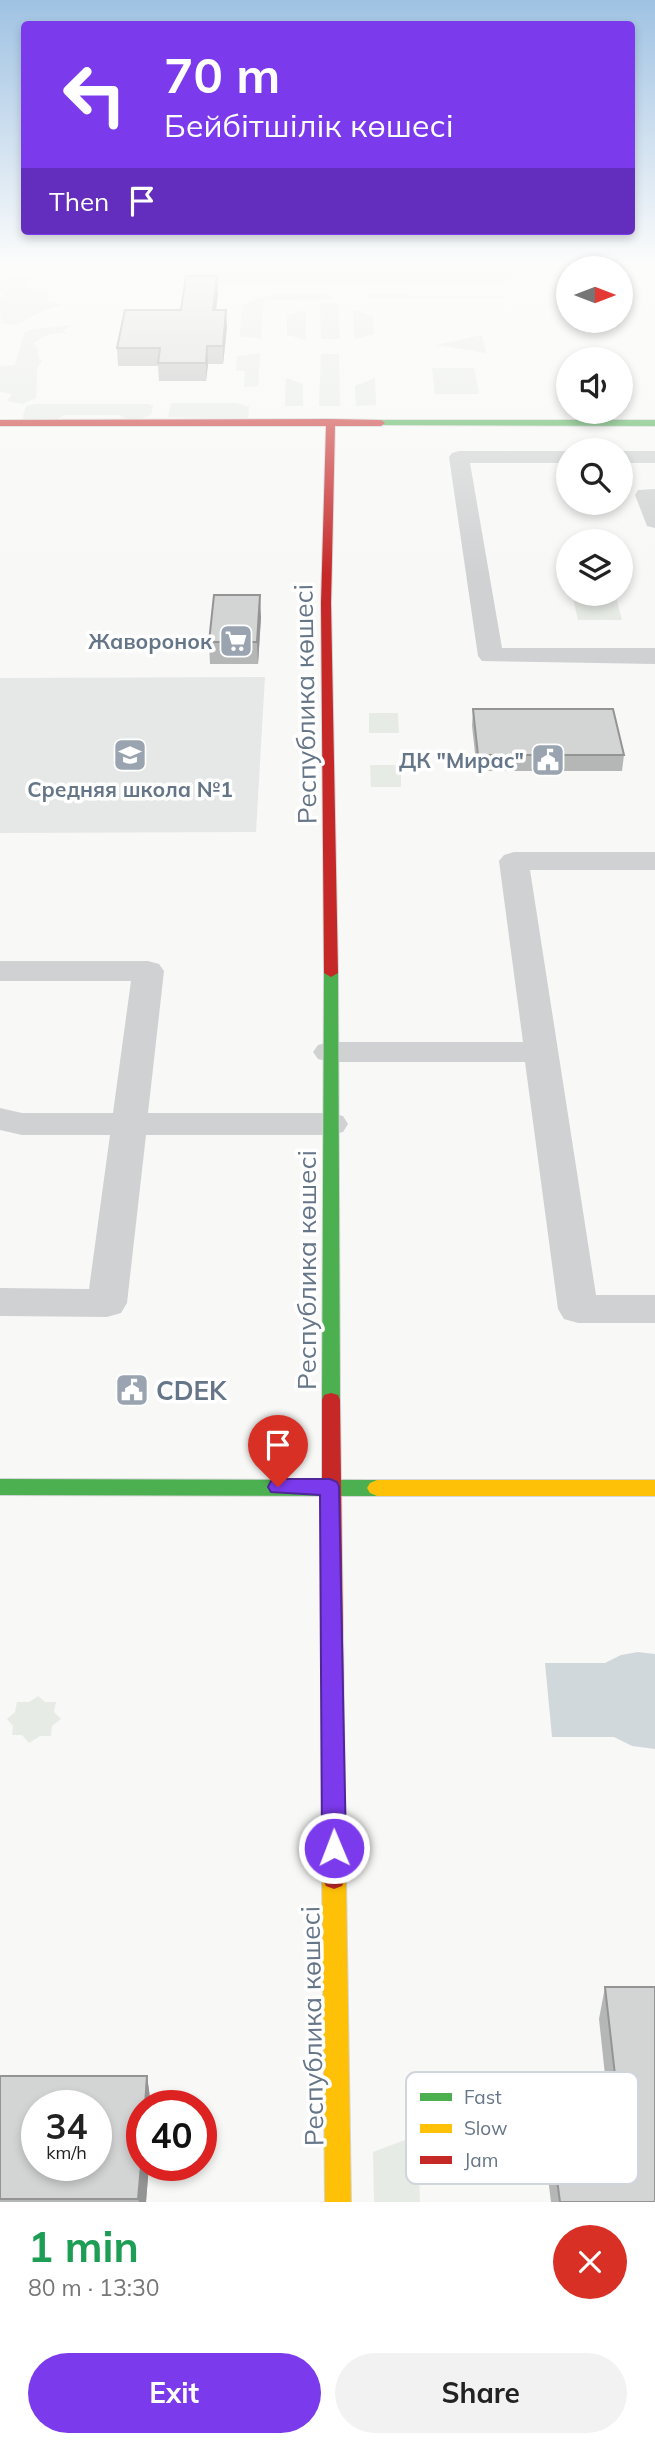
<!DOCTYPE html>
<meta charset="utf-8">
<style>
body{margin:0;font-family:Mulish,sans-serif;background:#f2f2f2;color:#222;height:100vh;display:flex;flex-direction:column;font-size:26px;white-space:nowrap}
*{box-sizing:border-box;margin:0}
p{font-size:23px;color:#767676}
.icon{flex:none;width:38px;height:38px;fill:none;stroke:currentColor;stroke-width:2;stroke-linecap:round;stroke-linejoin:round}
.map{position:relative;height:2202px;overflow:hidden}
.details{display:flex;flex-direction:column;background:#fff;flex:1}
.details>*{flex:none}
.banner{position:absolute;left:21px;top:21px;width:614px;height:214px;border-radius:7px;box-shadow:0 4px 10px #0003;background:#7c3aed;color:#fff;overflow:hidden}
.needle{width:46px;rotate:90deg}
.buttons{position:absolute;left:556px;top:256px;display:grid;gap:14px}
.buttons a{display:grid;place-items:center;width:77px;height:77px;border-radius:50%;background:#fff;box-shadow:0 4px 10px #0003;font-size:35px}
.speed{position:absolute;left:21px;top:2090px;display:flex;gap:14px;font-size:35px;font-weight:700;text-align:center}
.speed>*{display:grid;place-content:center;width:91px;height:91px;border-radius:50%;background:#fff;box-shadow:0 4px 10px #0003;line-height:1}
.speed small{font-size:18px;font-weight:400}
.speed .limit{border:10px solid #d22;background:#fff;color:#111}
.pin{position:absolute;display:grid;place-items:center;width:60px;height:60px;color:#fff;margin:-72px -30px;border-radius:50% 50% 50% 0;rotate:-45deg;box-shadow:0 0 7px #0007}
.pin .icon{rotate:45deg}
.me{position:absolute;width:77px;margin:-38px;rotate:359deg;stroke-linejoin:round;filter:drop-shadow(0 0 5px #0008)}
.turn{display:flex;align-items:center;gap:24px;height:147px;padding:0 28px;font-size:32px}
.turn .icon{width:91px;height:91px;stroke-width:2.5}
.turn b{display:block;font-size:49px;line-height:60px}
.then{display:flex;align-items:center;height:66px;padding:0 28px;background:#0003;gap:14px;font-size:26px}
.round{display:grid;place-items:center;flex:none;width:74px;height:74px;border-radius:37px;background:#f2f2f2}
.summary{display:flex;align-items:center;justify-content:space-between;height:119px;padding:0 28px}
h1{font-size:42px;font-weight:700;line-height:52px;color:#1e9e55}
.action{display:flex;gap:14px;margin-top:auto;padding:14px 28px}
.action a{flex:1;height:80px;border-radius:42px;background:#7c3aed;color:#fff;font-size:28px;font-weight:700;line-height:80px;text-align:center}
.action a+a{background:#f2f2f2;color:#222}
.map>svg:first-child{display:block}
.built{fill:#e6e8e8}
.green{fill:#e7ebe5}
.water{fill:#d1d8dc}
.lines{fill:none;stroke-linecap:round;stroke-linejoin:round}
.fast-casing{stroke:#d3d5d6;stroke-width:2}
.slow-casing{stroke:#d3d5d6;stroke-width:2}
.jam-casing{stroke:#d3d5d6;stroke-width:2}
.street{fill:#d0d1d2;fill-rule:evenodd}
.fast{fill:#4caf50;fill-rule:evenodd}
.slow{fill:#ffc107;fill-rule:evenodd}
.jam{fill:#c62828;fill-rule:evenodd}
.wall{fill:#b5b6b6}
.shaded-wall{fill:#949494}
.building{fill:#d3d4d4;stroke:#949494;stroke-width:2;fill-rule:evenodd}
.route{fill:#7c3aed;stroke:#51269a;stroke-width:2}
.labels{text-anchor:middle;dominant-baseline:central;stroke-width:7;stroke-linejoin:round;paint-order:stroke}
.far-poi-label{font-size:21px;font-weight:bold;fill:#667689;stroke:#fff;text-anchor:end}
.street-label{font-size:26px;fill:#667689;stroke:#fff}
.poi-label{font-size:26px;font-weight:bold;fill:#667689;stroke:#fff;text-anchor:start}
.key{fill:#fff;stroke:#d1d6dc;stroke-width:2}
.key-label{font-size:19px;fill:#667689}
</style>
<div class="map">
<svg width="655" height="2202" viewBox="0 0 655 2202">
<rect width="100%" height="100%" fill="#f8f8f7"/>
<!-- built -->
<path class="built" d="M265,677L256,832L0,833V678Z"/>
<!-- green -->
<path class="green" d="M143,266H552C534,273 514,273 502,284L192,285L193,276Z
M35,276L21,286L49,293L47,302L63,305L45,310L16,325L1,323L0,299L5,293L0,292V279Z
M268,295H331L330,299L269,300L263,303L261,339L240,336L242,305Z
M368,295L505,296V299H369Z
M320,303H338L340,339H321Z
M306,310V340L287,335V315Z
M353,310L373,316L374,334L354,339Z
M64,325L71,326L62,331L69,333L50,334L33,343L38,349L39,359L42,360L37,369L36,398L22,404L7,401L12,394L0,392V366L15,365L24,333C34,326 51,329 64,325Z
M482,335L486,353L436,345Z
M260,353L258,386L244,387L245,371H236L237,356Z
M321,354H339L340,406H319Z
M432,368H474L479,394H435Z
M286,378L303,384V406H285Z
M375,378L376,405L356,406L355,386Z
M174,403H237L249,407L248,419L168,417L171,404Z
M36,404H148L153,406L151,415C140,420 129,421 118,415H65L55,420H22L26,406Z
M572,593H615L622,620H578Z
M369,713H398L399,733H369Z
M370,765H401V787H371Z
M38,1696L45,1702H56L54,1712L61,1719L52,1726L51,1736H40L29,1743L22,1735H12L13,1726L7,1719L15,1712L17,1702H29Z
M418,2135L420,2202H374L373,2152Z"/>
<!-- water -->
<path class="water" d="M638,1652L655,1654V1749L632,1746L614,1737H552L545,1663H605L621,1655Z"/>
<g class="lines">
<defs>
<path id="fast" d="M381,420H655V426L378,425V421Z
M331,969L338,973L340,1400L338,1405L331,1407L324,1405L322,1400L324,973Z
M0,1479L377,1480L384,1483L387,1488L384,1493L377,1496L0,1495Z"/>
<path id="slow" d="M377,1480H655V1496H377L370,1493L367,1488L370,1483Z
M334,1867L342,1870L346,1878L351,2202H325L322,1878L326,1870Z"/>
<path id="jam" d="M331,419L381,420L385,423L381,426H335L331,603L338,973L331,977L324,973L321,603L326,426H0V420Z
M331,1393L338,1395L340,1400L346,1878L342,1886L334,1889L326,1886L322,1878V1400L324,1395Z"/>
</defs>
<!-- fast casing -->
<use href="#fast" class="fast-casing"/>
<!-- slow casing -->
<use href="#slow" class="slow-casing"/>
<!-- jam casing -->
<use href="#jam" class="jam-casing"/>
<!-- street -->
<path class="street" d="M459,451H569V463H470L502,648H655V664L482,661L478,656L449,457L452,453Z
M621,451H655V463H621Z
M655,489V528L647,526L635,495L638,490Z
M514,852H655V870H530L596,1295H655V1323H578L564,1319L558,1309L525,1062H330L318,1059L313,1052L318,1045L330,1042H523L499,861L504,855Z
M0,961H148L159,964L164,971L148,1113H330L343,1116L348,1124L343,1132L330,1135H146L127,1303L121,1313L107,1317L0,1316V1288L89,1289L110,1135H22L0,1130V1108L22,1113H113L131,981H0Z"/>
<!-- fast -->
<use href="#fast" class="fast"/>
<!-- slow -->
<use href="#slow" class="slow"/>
<!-- jam -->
<use href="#jam" class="jam"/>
</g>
<!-- wall -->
<path class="wall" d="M218,293L216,310L227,327L223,364H208L206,381H159L158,366H118L117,348L181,310Z
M261,617L258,664H210L209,642Z
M473,709L624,755L622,771H477L472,726Z
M605,1987L655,2202H551L539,2106L543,2075H605L599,2019Z
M0,2076H147L151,2105H142V2165H149L146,2202H0Z"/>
<!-- shaded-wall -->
<path class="shaded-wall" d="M217,276L218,293L214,327L213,310Z
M226,310L227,327L223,364V346Z
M207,346L208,364L206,381V363Z
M260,595L261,617L258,664L257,642Z
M147,2076L151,2105H145Z
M142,2154V2165H149L146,2202H139L138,2199Z"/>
<!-- building -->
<path class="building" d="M186,276H217L213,310H226L223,346H207L206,363H158L160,348H117L125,310H181Z
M214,595H260L257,642H209Z
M473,709H613L624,755H478Z
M605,1987H655V2202H560L543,2075H615Z
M0,2076H147L145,2105H142V2154L138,2199H0ZM37,2105H96V2165H37Z"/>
<!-- sky -->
<linearGradient id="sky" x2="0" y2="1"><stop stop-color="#9fc2e3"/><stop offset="0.46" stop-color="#fcfcfb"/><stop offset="1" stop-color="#fcfcfb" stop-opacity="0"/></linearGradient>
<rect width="655" height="575" fill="url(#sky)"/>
<!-- route -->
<path class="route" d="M278,1479H330L337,1482L339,1487L346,1848L342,1856L334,1859L326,1856L322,1848L320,1495L271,1492L268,1487L271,1481Z"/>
<!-- icons -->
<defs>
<symbol id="supermarket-square" viewBox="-11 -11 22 22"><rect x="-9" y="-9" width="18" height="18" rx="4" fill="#99a4b0" stroke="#fff"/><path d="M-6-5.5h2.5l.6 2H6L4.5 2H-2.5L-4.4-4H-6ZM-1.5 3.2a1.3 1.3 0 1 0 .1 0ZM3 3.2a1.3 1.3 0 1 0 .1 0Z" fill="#fff"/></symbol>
<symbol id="school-square" viewBox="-11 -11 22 22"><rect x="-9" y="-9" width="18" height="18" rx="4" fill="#99a4b0" stroke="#fff"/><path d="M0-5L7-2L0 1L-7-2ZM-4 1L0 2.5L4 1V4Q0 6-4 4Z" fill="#fff"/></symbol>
<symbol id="civic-square" viewBox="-11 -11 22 22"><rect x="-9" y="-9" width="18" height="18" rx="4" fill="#99a4b0" stroke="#fff"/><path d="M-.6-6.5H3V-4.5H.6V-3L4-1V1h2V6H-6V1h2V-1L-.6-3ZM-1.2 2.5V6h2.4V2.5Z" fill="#fff"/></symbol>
</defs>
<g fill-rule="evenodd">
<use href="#supermarket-square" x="217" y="622" width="38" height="38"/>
<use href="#school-square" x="111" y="736" width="38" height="38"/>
<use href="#civic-square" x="529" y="741" width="38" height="38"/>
<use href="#civic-square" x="113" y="1371" width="38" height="38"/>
</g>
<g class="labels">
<!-- far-poi labels -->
<g class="far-poi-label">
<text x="212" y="641">Жаворонок</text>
<text x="524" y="760">ДК "Мирас"</text>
<text x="130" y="789" text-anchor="middle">Средняя школа №1</text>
</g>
<!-- street labels -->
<g class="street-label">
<text transform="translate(305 704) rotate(-91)">Республика көшесі</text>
<text transform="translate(306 1270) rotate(-90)">Республика көшесі</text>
<text transform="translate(312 2026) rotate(-91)">Республика көшесі</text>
</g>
<!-- poi labels -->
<g class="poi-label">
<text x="156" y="1390">CDEK</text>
</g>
</g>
<!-- legend -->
<rect x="406" y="2072" width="232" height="112" rx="10" class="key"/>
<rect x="420" y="2093" width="32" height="8" fill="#4caf50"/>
<rect x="420" y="2124" width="32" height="9" fill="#ffc107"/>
<rect x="420" y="2156" width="32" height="8" fill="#c62828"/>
<g class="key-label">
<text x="464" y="2104">Fast</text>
<text x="464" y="2135">Slow</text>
<text x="464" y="2167">Jam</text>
</g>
</svg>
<div class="buttons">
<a><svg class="needle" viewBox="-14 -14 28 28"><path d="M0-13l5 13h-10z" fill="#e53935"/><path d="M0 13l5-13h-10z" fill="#767676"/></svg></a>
<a><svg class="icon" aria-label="sound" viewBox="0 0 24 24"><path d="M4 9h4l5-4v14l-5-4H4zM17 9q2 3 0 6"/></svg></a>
<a><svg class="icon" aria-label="search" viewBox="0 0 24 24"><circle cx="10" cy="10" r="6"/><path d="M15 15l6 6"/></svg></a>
<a><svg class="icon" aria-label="layers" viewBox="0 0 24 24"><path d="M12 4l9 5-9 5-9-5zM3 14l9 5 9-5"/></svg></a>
</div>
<div class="speed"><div>34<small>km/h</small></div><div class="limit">40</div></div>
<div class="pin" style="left:278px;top:1487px;background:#d93025"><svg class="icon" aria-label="arrive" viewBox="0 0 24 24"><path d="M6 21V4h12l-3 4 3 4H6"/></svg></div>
<svg class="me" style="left:334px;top:1848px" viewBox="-20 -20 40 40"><circle r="17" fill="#7c3aed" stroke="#fff" stroke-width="3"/><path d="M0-11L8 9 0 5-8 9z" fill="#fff"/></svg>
<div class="banner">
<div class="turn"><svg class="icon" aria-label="left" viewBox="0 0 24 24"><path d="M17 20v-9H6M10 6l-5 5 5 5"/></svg><div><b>70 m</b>Бейбітшілік көшесі</div></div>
<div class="then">Then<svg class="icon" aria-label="arrive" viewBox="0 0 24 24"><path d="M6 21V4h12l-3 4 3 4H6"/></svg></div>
</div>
</div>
<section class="details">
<div class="summary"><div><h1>1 min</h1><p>80 m · 13:30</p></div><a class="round" style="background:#d93025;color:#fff"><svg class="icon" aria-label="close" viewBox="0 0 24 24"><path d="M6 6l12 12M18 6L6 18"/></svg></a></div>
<div class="action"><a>Exit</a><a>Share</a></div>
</section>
